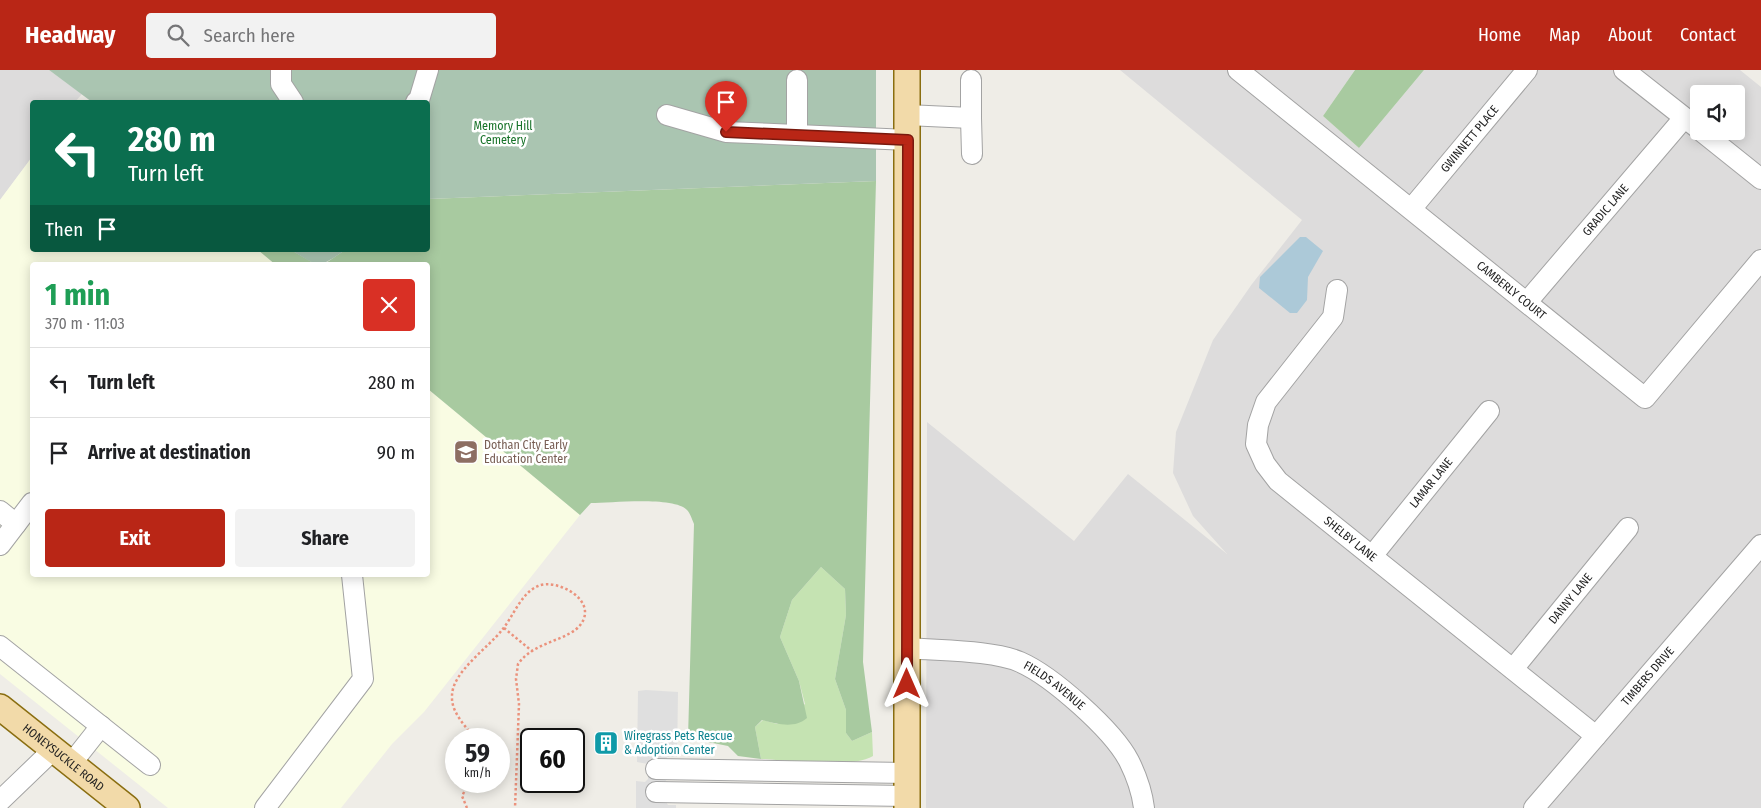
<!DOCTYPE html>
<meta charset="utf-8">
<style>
body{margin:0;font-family:"Fira Sans Condensed",sans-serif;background:#f2f2f2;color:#202124;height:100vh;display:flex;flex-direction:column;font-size:19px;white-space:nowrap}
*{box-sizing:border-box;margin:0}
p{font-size:16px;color:#757577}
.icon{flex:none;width:28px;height:28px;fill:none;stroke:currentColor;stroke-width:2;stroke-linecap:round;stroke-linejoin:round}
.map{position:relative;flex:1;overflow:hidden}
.side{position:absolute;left:30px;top:192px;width:400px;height:315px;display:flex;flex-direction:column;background:#fff;border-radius:5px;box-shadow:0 2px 12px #0003}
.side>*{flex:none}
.guide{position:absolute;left:30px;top:30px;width:400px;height:152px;border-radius:5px;box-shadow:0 2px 12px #0003;background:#0b6e4f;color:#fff;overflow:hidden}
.controls{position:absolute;left:1690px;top:15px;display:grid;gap:10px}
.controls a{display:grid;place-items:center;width:55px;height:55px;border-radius:5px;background:#fff;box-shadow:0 2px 12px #0003;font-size:25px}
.speed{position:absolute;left:445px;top:658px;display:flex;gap:10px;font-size:25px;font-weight:700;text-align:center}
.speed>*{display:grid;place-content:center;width:65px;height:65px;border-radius:50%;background:#fff;box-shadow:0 2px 12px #0003;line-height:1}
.speed small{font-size:12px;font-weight:400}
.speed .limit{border:2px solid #111;border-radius:8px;background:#fff;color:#111}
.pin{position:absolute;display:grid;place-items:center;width:42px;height:42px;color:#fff;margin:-51px -21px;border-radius:50% 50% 50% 0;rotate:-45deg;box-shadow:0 0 5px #0007}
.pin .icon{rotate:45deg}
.me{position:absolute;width:55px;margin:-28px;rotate:0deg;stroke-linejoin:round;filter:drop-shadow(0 0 4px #0008)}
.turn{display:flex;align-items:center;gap:18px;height:105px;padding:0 15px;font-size:22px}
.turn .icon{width:65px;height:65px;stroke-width:2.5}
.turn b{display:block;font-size:35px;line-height:42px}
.then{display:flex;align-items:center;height:48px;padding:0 15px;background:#0003;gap:10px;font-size:19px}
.round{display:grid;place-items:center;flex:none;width:52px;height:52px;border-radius:5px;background:#f2f2f2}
.summary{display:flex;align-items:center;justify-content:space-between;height:85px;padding:0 15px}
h1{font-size:30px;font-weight:700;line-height:38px;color:#1e9e55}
.primary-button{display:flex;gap:10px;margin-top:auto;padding:10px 15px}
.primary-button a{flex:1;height:58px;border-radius:5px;background:#b92616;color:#fff;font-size:20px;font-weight:700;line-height:58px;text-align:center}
.primary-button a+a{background:#f2f2f2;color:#202124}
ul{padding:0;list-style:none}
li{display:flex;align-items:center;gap:15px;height:70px;padding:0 15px;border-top:1px solid #e0e0e0}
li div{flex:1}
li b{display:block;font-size:19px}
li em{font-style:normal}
header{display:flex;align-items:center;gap:30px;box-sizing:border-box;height:70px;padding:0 25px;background:#b92616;color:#fff}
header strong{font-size:24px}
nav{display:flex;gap:28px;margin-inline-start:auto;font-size:18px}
.search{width:350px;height:45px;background:#f2f2f2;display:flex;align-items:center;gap:12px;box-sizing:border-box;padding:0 18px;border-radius:5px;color:#757577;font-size:19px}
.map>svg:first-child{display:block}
.residential{fill:#dddcdc;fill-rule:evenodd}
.education{fill:#f9fce3}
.grass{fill:#c5e3b2}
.forest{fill:#a8caa0}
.cemetery{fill:#aac5b1}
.parking{fill:#dfdfdf}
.water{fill:#acc9d8}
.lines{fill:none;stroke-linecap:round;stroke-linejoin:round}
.minor-casing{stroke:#a3a3a3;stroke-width:22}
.major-casing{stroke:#8a6e10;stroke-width:28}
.path{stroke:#eb927c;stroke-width:2.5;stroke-dasharray:2.5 2.5;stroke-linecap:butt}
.minor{stroke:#fff;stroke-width:20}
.major{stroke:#f2daa9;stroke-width:25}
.route-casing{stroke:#78190e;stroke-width:12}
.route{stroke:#b92616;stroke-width:9}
.labels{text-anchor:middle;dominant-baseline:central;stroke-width:5;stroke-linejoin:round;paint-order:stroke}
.park-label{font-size:12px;fill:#187329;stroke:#fff}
.street-label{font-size:12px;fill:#1f1f1f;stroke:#fff}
.education-label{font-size:12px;fill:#785e54;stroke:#fff;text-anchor:start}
.culture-label{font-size:12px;fill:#0d838f;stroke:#fff;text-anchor:start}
</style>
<header>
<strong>Headway</strong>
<div class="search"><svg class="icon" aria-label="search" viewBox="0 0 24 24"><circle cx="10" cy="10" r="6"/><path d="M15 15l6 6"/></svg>Search here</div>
<nav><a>Home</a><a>Map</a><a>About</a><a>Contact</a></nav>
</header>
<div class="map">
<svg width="1761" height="738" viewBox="0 0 1761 738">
<rect width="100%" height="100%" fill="#efede7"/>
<!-- residential -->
<path class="residential" d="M0,0H49L82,24L75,32H32V87L0,130Z
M1120,0H1355L1323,46L1359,78L1424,0H1740L1761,17V465L1525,738H926L927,352L1074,471L1128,404L1227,484L1193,446L1173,403L1176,362L1213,270L1252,214L1302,150ZM1699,24H1736V61H1699Z
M1761,485V738H1542Z"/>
<!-- education -->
<path class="education" d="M32,87V180H258L276,195H32V505H428V319L580,445L424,642L392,674L341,738H168L0,604V130Z"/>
<!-- grass -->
<path class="grass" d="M821,497L845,519L846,545L835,609L846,640V663L852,671L872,662L873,686C853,699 787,690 761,689L755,657L763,650L777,654L805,634L799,611L780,567L792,530Z"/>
<!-- forest -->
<path class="forest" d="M1355,0H1424L1359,78L1323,46Z
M876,111L863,592L872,662L852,671L846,663V640L835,609L846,545L845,519L821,497L792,530L780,567L799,611L807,648C794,659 778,654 762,650L755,657L761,689L738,686L728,676L688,668L694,454C692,449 690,443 687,440C674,426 610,433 591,433L580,445L428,319V195H323L345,180H428V129Z
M258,180H291L317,195H276Z"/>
<!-- cemetery -->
<path class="cemetery" d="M49,0H876V111L428,129V32H92Z
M291,180H345C316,200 320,197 291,180Z"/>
<!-- parking -->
<path class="parking" d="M646,620L678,622L677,687H667L666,690V732L668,735H676V738H636V711L645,712L648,709V694L637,692L638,621Z"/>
<!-- water -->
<path class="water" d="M1300,167H1306L1323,181L1308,207L1307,230L1297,243H1290L1259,218L1260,207Z"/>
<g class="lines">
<defs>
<g id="minor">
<path d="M281,0V14L293,32"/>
<path id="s1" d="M1238,0L1645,328L1761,190"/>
<path d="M1624,0L1699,59"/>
<path d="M797,10V65L908,70"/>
<path d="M416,32L419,30L428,0"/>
<path d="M667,45L726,62L797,65"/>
<path d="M907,45L971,48V10"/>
<path d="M971,48L972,84"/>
<path d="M1701,61L1761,109"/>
<path id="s2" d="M1412,138L1527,0"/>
<path id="s3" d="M1337,220L1333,247L1266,332L1258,355L1256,374L1265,394L1278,411L1596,666"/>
<path id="s4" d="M1527,232L1684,48"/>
<path d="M0,441L16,454"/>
<path d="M0,475L32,433"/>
<path id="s5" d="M1372,486L1489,341"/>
<path d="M0,576L150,695"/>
<path id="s6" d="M908,578C939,581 992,580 1020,592C1052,606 1113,660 1129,691C1136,705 1142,722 1144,738"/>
<path id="s7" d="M1513,599L1628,458"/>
<path d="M71,694L101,656"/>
<path d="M656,699L907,703"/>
<path d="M656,722L907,726"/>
<path d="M0,731L53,680"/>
<path d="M265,738L363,609L352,505"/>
<path id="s8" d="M1534,738L1761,475"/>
</g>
<g id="major">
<path id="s9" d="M0,637L127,738"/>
<path d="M907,738V0"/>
</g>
</defs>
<!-- minor casing -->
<use href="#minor" class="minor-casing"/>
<!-- major casing -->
<use href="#major" class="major-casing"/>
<!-- path -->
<path class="path" d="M504,558L532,581
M475,669C466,656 451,643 452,626C452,602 488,578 502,560C513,547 521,523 538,516C557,508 598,530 581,554C569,571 534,571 518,594L516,609L519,634L515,738
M467,738L462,726L470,711"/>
<!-- minor -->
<use href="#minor" class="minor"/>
<!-- major -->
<use href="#major" class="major"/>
</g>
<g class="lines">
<defs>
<path id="route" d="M726,62L908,70L907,614"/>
</defs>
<!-- route casing -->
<use href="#route" class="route-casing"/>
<!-- route -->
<use href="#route" class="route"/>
</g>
<!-- icons -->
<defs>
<symbol id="school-square" viewBox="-11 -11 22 22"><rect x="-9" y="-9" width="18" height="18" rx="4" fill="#8d6e63" stroke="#fff"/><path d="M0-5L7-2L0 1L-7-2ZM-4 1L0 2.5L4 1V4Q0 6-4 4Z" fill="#fff"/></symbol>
<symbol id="building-square" viewBox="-11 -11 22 22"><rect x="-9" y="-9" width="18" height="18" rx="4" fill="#0f9aa8" stroke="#fff"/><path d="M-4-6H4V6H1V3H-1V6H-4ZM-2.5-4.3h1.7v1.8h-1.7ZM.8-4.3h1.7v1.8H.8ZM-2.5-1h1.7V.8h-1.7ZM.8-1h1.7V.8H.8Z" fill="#fff"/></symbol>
</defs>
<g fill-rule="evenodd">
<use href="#school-square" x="452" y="368" width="28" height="28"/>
<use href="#building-square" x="592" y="659" width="28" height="28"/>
</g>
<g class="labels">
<!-- park labels -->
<g class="park-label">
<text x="503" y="56">Memory Hill<tspan x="503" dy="14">Cemetery</tspan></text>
</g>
<!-- street labels -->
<g class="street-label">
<text stroke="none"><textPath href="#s2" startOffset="90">GWINNETT PLACE</textPath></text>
<text stroke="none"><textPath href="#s4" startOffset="121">GRADIC LANE</textPath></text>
<text stroke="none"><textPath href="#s1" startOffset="351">CAMBERLY COURT</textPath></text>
<text stroke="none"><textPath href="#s5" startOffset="94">LAMAR LANE</textPath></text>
<text stroke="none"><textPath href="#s3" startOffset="315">SHELBY LANE</textPath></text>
<text stroke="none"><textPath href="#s7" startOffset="91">DANNY LANE</textPath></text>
<text stroke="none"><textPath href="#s8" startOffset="174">TIMBERS DRIVE</textPath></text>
<text stroke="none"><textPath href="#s6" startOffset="155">FIELDS AVENUE</textPath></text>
<text stroke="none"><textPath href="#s9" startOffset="81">HONEYSUCKLE ROAD</textPath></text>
</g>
<!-- education labels -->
<g class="education-label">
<text x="484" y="375">Dothan City Early<tspan x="484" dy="14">Education Center</tspan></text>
</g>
<!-- culture labels -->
<g class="culture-label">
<text x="624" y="666">Wiregrass Pets Rescue<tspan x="624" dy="14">&amp; Adoption Center</tspan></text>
</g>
</g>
</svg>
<div class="controls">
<a><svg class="icon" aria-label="sound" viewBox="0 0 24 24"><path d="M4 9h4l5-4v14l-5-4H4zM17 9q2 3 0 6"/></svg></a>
</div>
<div class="speed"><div>59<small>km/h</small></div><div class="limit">60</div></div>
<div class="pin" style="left:726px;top:62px;background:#d93025"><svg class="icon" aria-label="arrive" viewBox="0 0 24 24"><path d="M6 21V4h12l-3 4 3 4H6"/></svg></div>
<svg class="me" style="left:907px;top:614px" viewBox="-20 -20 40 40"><path d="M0-17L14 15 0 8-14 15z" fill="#b92616" stroke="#fff" stroke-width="4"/></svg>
<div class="guide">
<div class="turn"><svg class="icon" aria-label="left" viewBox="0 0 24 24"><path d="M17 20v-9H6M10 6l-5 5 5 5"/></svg><div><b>280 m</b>Turn left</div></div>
<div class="then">Then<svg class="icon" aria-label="arrive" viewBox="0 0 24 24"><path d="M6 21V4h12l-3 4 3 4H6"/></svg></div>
</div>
<section class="side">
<div class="summary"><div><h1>1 min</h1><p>370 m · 11:03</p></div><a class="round" style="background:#d93025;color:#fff"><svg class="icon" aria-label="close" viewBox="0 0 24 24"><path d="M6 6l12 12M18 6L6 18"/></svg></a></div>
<ul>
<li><svg class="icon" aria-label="left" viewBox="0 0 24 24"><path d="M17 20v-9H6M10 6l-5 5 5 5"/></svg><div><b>Turn left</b></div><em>280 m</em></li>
<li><svg class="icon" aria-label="arrive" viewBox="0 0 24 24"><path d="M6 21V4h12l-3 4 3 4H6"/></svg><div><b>Arrive at destination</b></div><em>90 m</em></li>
</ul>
<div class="primary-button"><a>Exit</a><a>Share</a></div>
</section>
</div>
